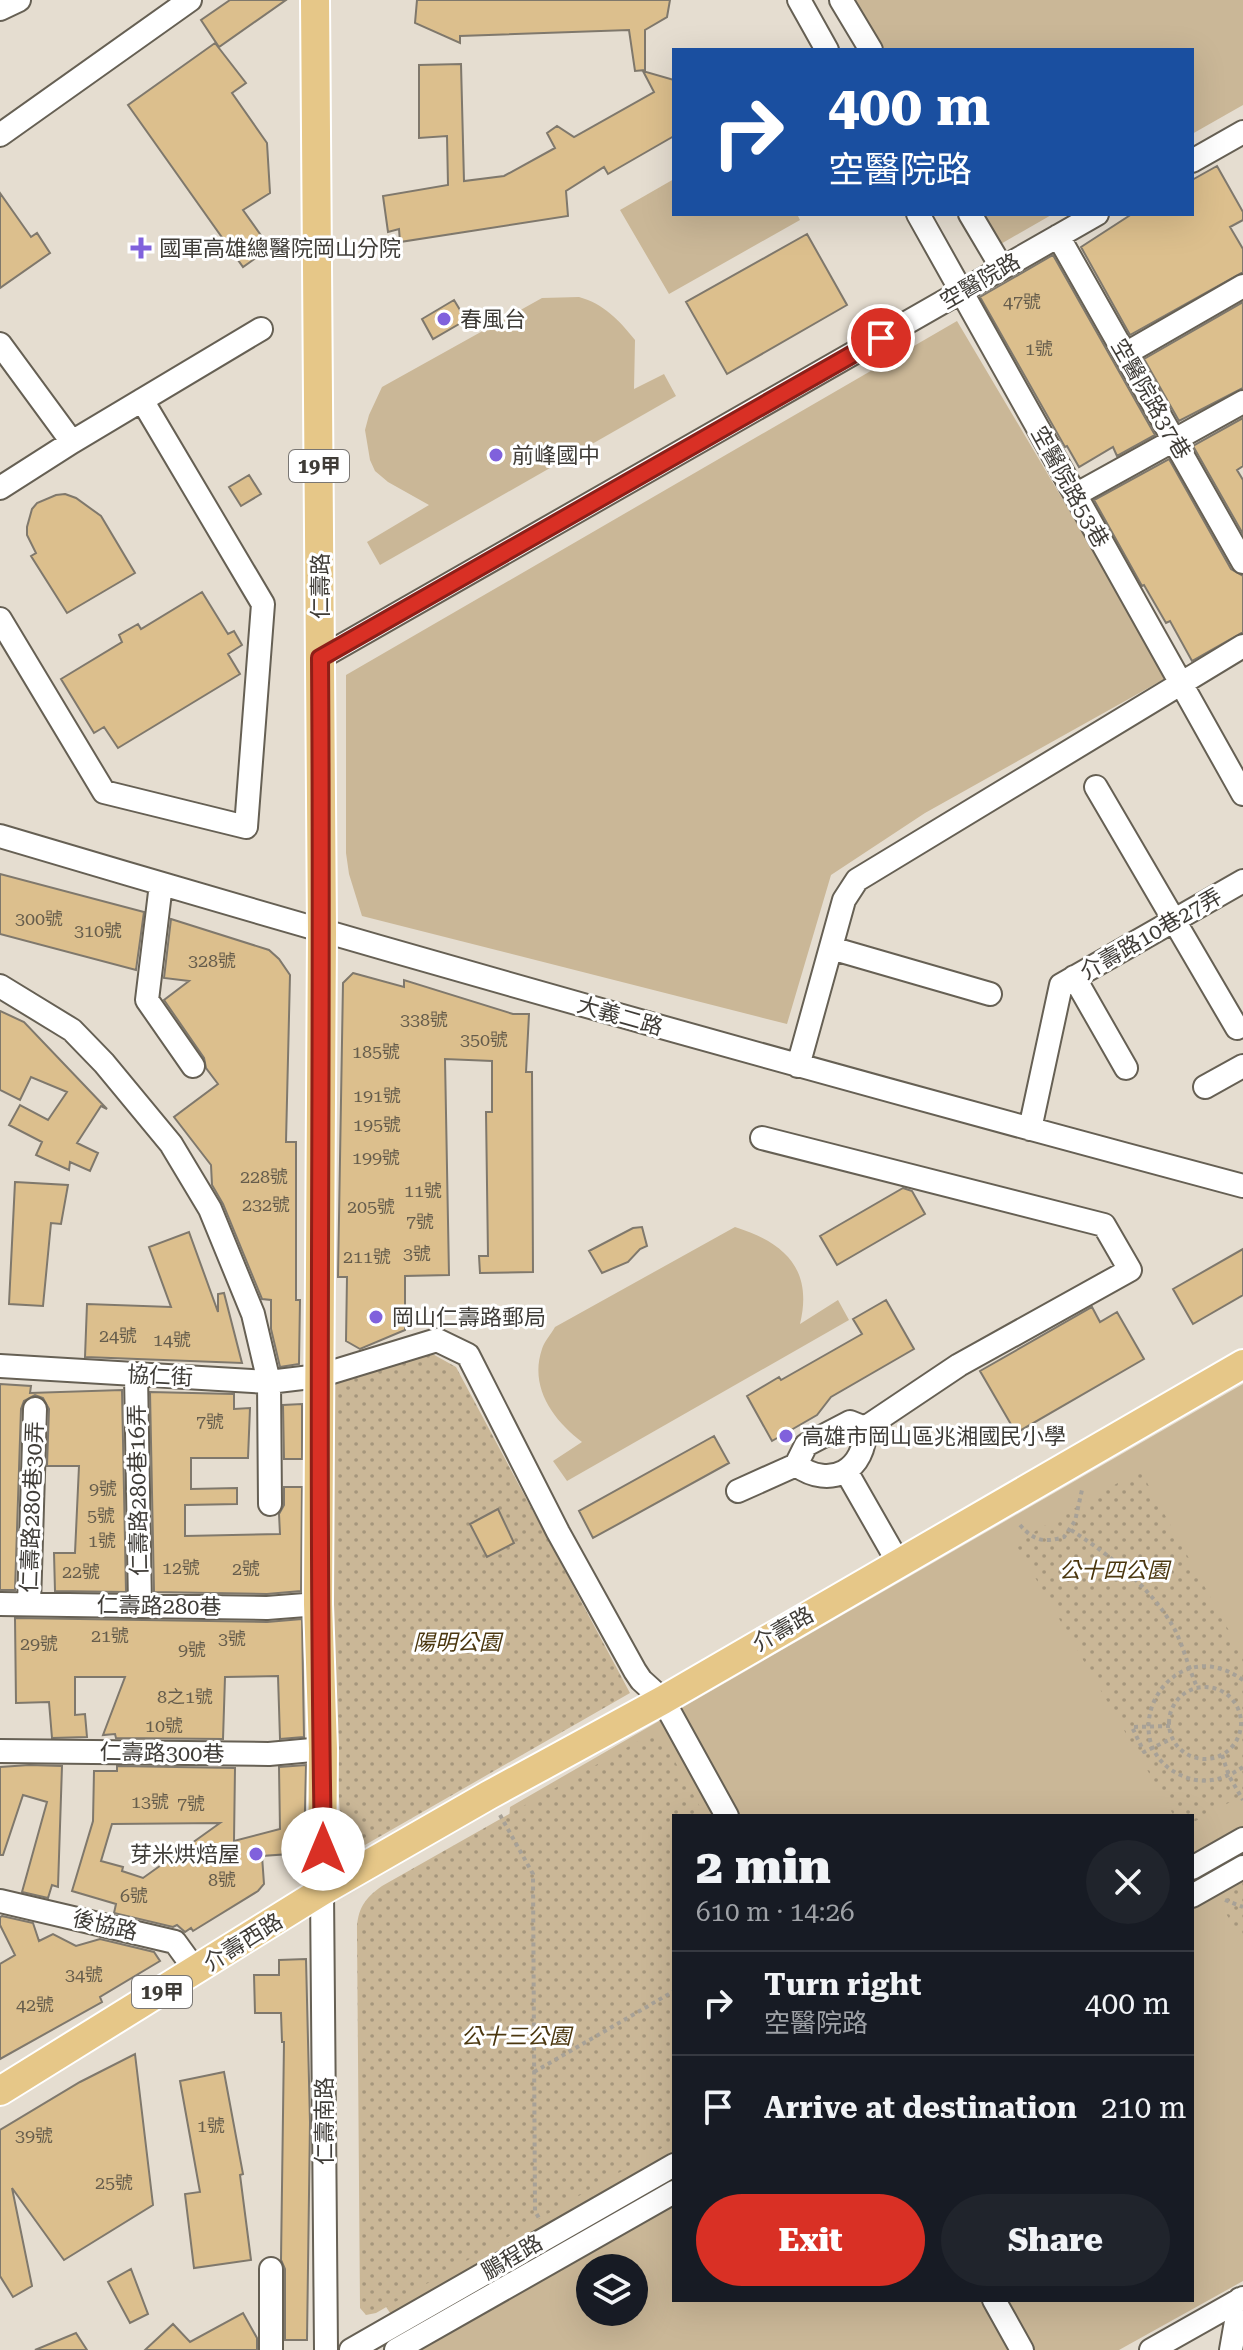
<!DOCTYPE html>
<meta charset="utf-8">
<style>
body{margin:0;font-family:"Roboto Serif","Noto Sans TC",serif;background:#20242c;color:#f1f3f6;height:100vh;display:flex;flex-direction:column;font-size:30px;white-space:nowrap}
*{box-sizing:border-box;margin:0}
p{font-size:26px;color:#9ea1a6}
.icon{flex:none;width:44px;height:44px;fill:none;stroke:currentColor;stroke-width:2;stroke-linecap:round;stroke-linejoin:round}
.map{position:relative;flex:1;overflow:hidden}
.side{position:absolute;left:672px;top:1814px;width:522px;height:488px;display:flex;flex-direction:column;background:#171b24;border-radius:0px;box-shadow:0 8px 32px #0002}
.side>*{flex:none}
.hud{position:absolute;left:672px;top:48px;width:522px;height:168px;border-radius:0px;box-shadow:0 8px 32px #0002;background:#1a4fa0;color:#fff;overflow:hidden}
.fabs{position:absolute;left:576px;top:2254px;display:grid;gap:16px}
.fabs a{display:grid;place-items:center;width:72px;height:72px;border-radius:50%;background:#171b24;box-shadow:0 8px 32px #0002;font-size:40px}
.pin{position:absolute;display:grid;place-items:center;width:68px;height:68px;color:#fff;margin:-34px;border:4px solid #fff;border-radius:50%;box-shadow:0 2px 8px #0007}
.me{position:absolute;width:88px;margin:-44px;rotate:0deg;stroke-linejoin:round;filter:drop-shadow(0 0 6px #0008)}
.turn{display:flex;align-items:center;gap:28px;height:168px;padding:0 24px;font-size:36px}
.turn .icon{width:104px;height:104px;stroke-width:2.5}
.turn b{display:block;font-size:56px;line-height:68px}
.round{display:grid;place-items:center;flex:none;width:84px;height:84px;border-radius:42px;background:#20242c}
.headline{display:flex;align-items:center;justify-content:space-between;height:136px;padding:0 24px}
h1{font-size:48px;font-weight:800;line-height:60px}
.action{display:flex;gap:16px;margin-top:auto;padding:16px 24px}
.action a{flex:1;height:92px;border-radius:48px;background:#d93025;color:#fff;font-size:32px;font-weight:800;line-height:92px;text-align:center}
.action a+a{background:#20242c;color:#f1f3f6}
ul{padding:0;list-style:none}
li{display:flex;align-items:center;gap:24px;height:104px;padding:0 24px;border-top:2px solid #363941}
li div{flex:1}
li b{display:block;font-size:30px}
li em{font-style:normal}
.map>svg:first-child{display:block}
.grass{fill:#cab797;fill-rule:evenodd}
.park{fill:url(#park-dots)}
.building{fill:#dcbf8d;stroke:#7f786c;stroke-width:2;fill-rule:evenodd}
.lines{fill:none;stroke-linecap:round;stroke-linejoin:round}
.minor-casing{stroke:#666054;stroke-width:26}
.major-casing{stroke:#fff;stroke-width:32}
.path{stroke:#a7a197;stroke-width:4;stroke-dasharray:4 4;stroke-linecap:butt}
.minor{stroke:#fff;stroke-width:22}
.major{stroke:#e6c788;stroke-width:28}
.route-casing{stroke:#8d1f18;stroke-width:20}
.route{stroke:#d93025;stroke-width:14}
.poi-dot{fill:#8061dc;stroke:#fff;stroke-width:3}
.labels{text-anchor:middle;dominant-baseline:central;stroke-width:6;stroke-linejoin:round;paint-order:stroke}
.number-label{font-size:18px;fill:#665d4c}
.shield{fill:#fff;stroke:#797673;stroke-width:2}
.shield-label{font-size:20px;font-weight:bold;fill:#3f3c37}
.poi-label{font-size:22px;fill:#3f3c37;stroke:#fff;text-anchor:start}
.street-label{font-size:22px;fill:#3f3c37;stroke:#fff}
.park-label{font-size:22px;font-style:italic;fill:#4b370f;stroke:#fff}
</style>
<div class="map">
<svg width="1243" height="2350" viewBox="0 0 1243 2350">
<defs>
<pattern id="park-dots" width="8" height="8" patternUnits="userSpaceOnUse" patternTransform="scale(2)"><rect width="8" height="8" fill="#cab797"/><path d="M2 2h.1M6 6h.1" fill="none" stroke="#a5967c" stroke-width="1.8" stroke-linecap="round"/></pattern>
</defs>
<rect width="100%" height="100%" fill="#e5ddd0"/>
<!-- grass -->
<path class="grass" d="M855,0H1243V105L1192,134V50H884Z
M674,179V214H797L800,220L669,294L620,210Z
M981,214H1053L999,245Z
M579,297C604,304 619,320 635,340L634,389L664,374L676,396L380,565L367,542L429,505L388,482L375,471L370,460L365,430L369,415L382,387L542,298Z
M957,321L1168,677L925,813L831,875L787,1024L362,916L349,874L346,853V675Z
M735,1227C786,1243 813,1270 800,1324L838,1300L849,1320L567,1481L553,1461L582,1442C553,1420 529,1387 542,1349C544,1342 551,1334 555,1327Z
M1243,1384V2281L1119,2350H415L380,2298L674,2128V2300H1192V1816H674L509,1820L510,1807ZM590,2268H634V2312H590Z"/>
<!-- park -->
<path class="park" d="M429,1352L456,1367L630,1693L365,1845L341,1827L325,1596L323,1387Z
M1140,1470L1243,1656V1795L1192,1823V1816H1174L1015,1543Z
M649,1735L662,1738L705,1816H674V2141L376,2313L366,2315L360,2308L357,1931C357,1909 365,1898 382,1886Z
M1243,1881V1943L1216,1896Z"/>
<!-- building -->
<path class="building" d="M230,0H286L219,47L201,20Z
M417,0H670L667,17L645,30V70L635,71L629,30L460,36V43L415,23Z
M215,43L246,83L232,93L267,143L270,193L243,210L270,248L243,267L128,105Z
M461,64L464,181L504,176L555,148L547,133L557,126L574,137L654,92L643,71L674,80V136L608,174L604,167L566,191L568,216L400,242L399,229L388,232L383,196L448,185L447,136L419,138V65Z
M1217,166L1243,212V220L1230,227L1243,249V272L1130,335L1081,247L1132,214H1192V180Z
M0,193L31,237L37,233L50,253L0,288Z
M807,234L847,305L727,374L686,302Z
M1053,255L1155,435L1117,456L1113,447L1079,467L1067,446L1065,447L980,297Z
M454,300L466,320L433,339L422,319Z
M1243,302V388L1179,421L1144,359Z
M1243,418V466L1237,470L1243,480V534L1193,446Z
M1169,459L1231,569L1243,576V632L1192,661L1170,621L1166,623L1144,585L1142,586L1094,500Z
M249,475L261,494L241,506L229,487Z
M65,494L76,498L101,516L135,573L67,613L31,556L36,553L27,535V527L32,509L37,503L56,495Z
M202,592L228,634L234,631L242,645L228,654L240,674L118,748L104,727L94,733L61,679L122,642L119,635L138,624L141,629Z
M0,874L144,912L136,970L0,934Z
M171,919L269,950L279,959L290,975L286,1142H296V1300H300L299,1364L280,1367L271,1329V1300L262,1299L223,1204L212,1185L211,1165L174,1117L218,1084L206,1068L204,1058L164,1000L189,981L164,978Z
M353,973L404,987V980L513,1014H529L526,1072H532L533,1272L480,1273L479,1256H488L486,1112H492V1061L445,1059L449,1275L405,1276V1330L360,1349L346,1341L347,1277H338L343,983Z
M0,1011L24,1022L107,1109L101,1106L77,1143L98,1153L90,1171L70,1162L69,1170L36,1155L42,1142L9,1125L20,1105L48,1120L67,1092L31,1077L20,1100L0,1090Z
M15,1182L68,1185L61,1224L51,1223L43,1306L9,1304Z
M903,1188L912,1191L925,1214L837,1265L820,1236Z
M642,1227L647,1246L640,1249L628,1262L602,1273L589,1251L633,1228Z
M189,1232L218,1312V1294L224,1293L242,1363L85,1357L87,1304L171,1307L149,1247Z
M1243,1249V1295L1193,1324L1173,1289Z
M886,1300L914,1349L831,1397L817,1415L772,1441L747,1396L779,1377L781,1380L862,1334L853,1319Z
M1092,1307L1100,1322L1117,1312L1144,1359L1016,1433L980,1371Z
M0,1384L31,1386L30,1393L122,1390L126,1592L55,1591L54,1553H75L79,1466H47L49,1409L43,1398L35,1395L24,1401L21,1409L15,1590H0Z
M150,1392L234,1394V1409L250,1408L248,1458H191V1489L237,1488V1504L185,1505V1536L280,1534L279,1514L284,1505V1487H302L301,1591L267,1594L154,1592Z
M302,1404V1459H284L283,1405Z
M714,1436L729,1463L593,1538L579,1511Z
M498,1509L514,1543L487,1557L470,1524Z
M15,1618L267,1622L302,1619L304,1737L280,1739L278,1676L225,1677L223,1739L116,1738L115,1734L103,1735L125,1677H75V1715L85,1714L87,1737L52,1738L49,1702L16,1703Z
M29,1765L62,1766L58,1887L52,1885L48,1898L22,1892L47,1802L23,1795L3,1855H0V1767Z
M306,1765L304,1853L262,1856L264,1884L258,1891L193,1931L191,1928L185,1932L177,1925L173,1927L114,1913L116,1904L72,1891L93,1821L94,1771H117V1766L235,1768L234,1841L280,1829L279,1767ZM220,1823L143,1878L122,1871L123,1867L101,1861L112,1824Z
M2,1916L33,1923L39,1941L53,1934L76,1946L100,1939L154,1952L160,1961L100,1997L102,2002L0,2059V1964L15,1955L0,1925V1917Z
M306,1959L310,2122L307,2340H285V2269L281,2260L284,2042H282L281,2013H255L254,1975H279V1960Z
M135,2054L153,2205L64,2260L12,2188L32,2286L13,2297L0,2276V2130L80,2082Z
M224,2072L243,2174L240,2175L251,2260L194,2268L185,2194L200,2192L180,2081Z
M131,2269L148,2314L130,2323L108,2282Z
M243,2313L257,2338V2350H145L173,2324L190,2342Z
M76,2333L87,2350H35Z"/>
<g class="lines">
<defs>
<path id="minor" d="M799,0L827,50
M841,0L871,50
M0,9L19,0
M0,135L190,0
M1192,161L1243,132
M918,214L1243,794
M970,214L1002,268
M1058,236L1243,562
M0,344L72,442
M1125,354L1243,286
M0,488L72,442L261,329
M1075,495L1243,402
M0,619L104,792L246,827L263,604L142,400
M320,658L1097,214
M1096,787L1237,1028
M0,836C413,959 827,1075 1243,1186
M161,884L147,1000L193,1066
M831,948L990,994
M1074,977L1126,1068
M0,986L72,1030L104,1063L171,1144L210,1209L253,1314L269,1382L270,1504
M798,1066L844,900L857,880L1243,646
M1205,1087L1243,1066
M1030,1129L1061,985L1243,881
M0,1366L269,1382L319,1376L437,1340L468,1355L558,1532L635,1671L641,1680L663,1700L727,1816
M136,1375L140,1605
M796,1465C831,1490 866,1470 865,1428
M846,1471L898,1562
M738,1491L796,1465L806,1445L850,1422L865,1428L959,1365L1130,1270L1104,1225L762,1138
M0,1604L267,1608L318,1604
M29,1604L35,1409
M0,1751L269,1754L323,1749
M1192,1868L1243,1839
M322,1891L326,2350
M1192,1896L1243,1867
M0,1901L175,1942L196,1971
M271,2269V2350
M994,2300L1022,2350
M351,2350L674,2165
M396,2350L674,2192
M1151,2350L1243,2298
M1231,2350L1240,2299"/>
<path id="major" d="M315,0L322,932L318,1604L323,1749L322,1891
M0,2091L322,1891L489,1795L663,1700L1243,1364"/>
</defs>
<!-- minor casing -->
<use href="#minor" class="minor-casing"/>
<!-- major casing -->
<use href="#major" class="major-casing"/>
<!-- path -->
<path class="path" d="M1020,1525C1034,1541 1044,1543 1064,1537L1075,1521L1082,1490
M1071,1530C1110,1555 1152,1588 1175,1630C1184,1648 1189,1670 1198,1689
M1243,1680C1167,1626 1107,1747 1185,1777C1206,1785 1225,1779 1243,1767
M1169 1723a36 36 0 1 1 72 0a36 36 0 1 1-72 0Z
M1170,1726L1132,1727L1144,1752L1173,1738
M1222,1755L1229,1776L1243,1800
M500,1815L533,1874L535,2211L540,2220
M1225,1900L1243,1907
M534,2072L674,1991"/>
<!-- minor -->
<use href="#minor" class="minor"/>
<!-- major -->
<use href="#major" class="major"/>
</g>
<g class="lines">
<defs>
<path id="route" d="M323,1849C316,1452 323,1055 320,658L881,338"/>
</defs>
<!-- route casing -->
<use href="#route" class="route-casing"/>
<!-- route -->
<use href="#route" class="route"/>
</g>
<!-- markers -->
<g class="poi-dot">
<path d="M137 236h8v8h8v8h-8v8h-8v-8h-8v-8h8z"/>
<circle cx="444" cy="319" r="8"/>
<circle cx="496" cy="455" r="8"/>
<circle cx="376" cy="1317" r="8"/>
<circle cx="786" cy="1436" r="8"/>
<circle cx="256" cy="1854" r="8"/>
</g>
<g class="labels">
<!-- number labels -->
<g class="number-label">
<text x="1022" y="301">47號</text>
<text x="1039" y="348">1號</text>
<text x="39" y="918">300號</text>
<text x="98" y="930">310號</text>
<text x="212" y="960">328號</text>
<text x="424" y="1019">338號</text>
<text x="484" y="1039">350號</text>
<text x="376" y="1051">185號</text>
<text x="377" y="1095">191號</text>
<text x="377" y="1124">195號</text>
<text x="376" y="1157">199號</text>
<text x="264" y="1176">228號</text>
<text x="423" y="1190">11號</text>
<text x="266" y="1204">232號</text>
<text x="371" y="1206">205號</text>
<text x="420" y="1221">7號</text>
<text x="417" y="1253">3號</text>
<text x="367" y="1256">211號</text>
<text x="118" y="1335">24號</text>
<text x="172" y="1339">14號</text>
<text x="210" y="1421">7號</text>
<text x="103" y="1488">9號</text>
<text x="101" y="1515">5號</text>
<text x="102" y="1540">1號</text>
<text x="181" y="1567">12號</text>
<text x="246" y="1568">2號</text>
<text x="81" y="1571">22號</text>
<text x="110" y="1635">21號</text>
<text x="232" y="1638">3號</text>
<text x="39" y="1643">29號</text>
<text x="192" y="1649">9號</text>
<text x="185" y="1696">8之1號</text>
<text x="164" y="1725">10號</text>
<text x="150" y="1801">13號</text>
<text x="191" y="1803">7號</text>
<text x="222" y="1879">8號</text>
<text x="134" y="1895">6號</text>
<text x="84" y="1974">34號</text>
<text x="35" y="2004">42號</text>
<text x="211" y="2125">1號</text>
<text x="34" y="2135">39號</text>
<text x="114" y="2182">25號</text>
</g>
<!-- shield labels -->
<g class="shield">
<rect x="289" y="450" width="60" height="32" rx="6"/>
<rect x="132" y="1976" width="60" height="32" rx="6"/>
</g>
<g class="shield-label">
<text x="319" y="466">19甲</text>
<text x="162" y="1992">19甲</text>
</g>
<!-- poi labels -->
<g class="poi-label">
<text x="159" y="248">國軍高雄總醫院岡山分院</text>
<text x="460" y="319">春風台</text>
<text x="512" y="455">前峰國中</text>
<text x="392" y="1317">岡山仁壽路郵局</text>
<text x="802" y="1436">高雄市岡山區兆湘國民小學</text>
<text x="240" y="1854" text-anchor="end">芽米烘焙屋</text>
</g>
<!-- street labels -->
<g class="street-label">
<text transform="translate(980 281) rotate(-30)">空醫院路</text>
<text transform="translate(1151 399) rotate(60)">空醫院路37巷</text>
<text transform="translate(1070 487) rotate(61)">空醫院路53巷</text>
<text transform="translate(320 586) rotate(-90)">仁壽路</text>
<text transform="translate(1151 934) rotate(-30)">介壽路10巷27弄</text>
<text transform="translate(620 1016) rotate(16)">大義二路</text>
<text transform="translate(160 1376) rotate(3)">協仁街</text>
<text transform="translate(138 1490) rotate(-91)">仁壽路280巷16弄</text>
<text transform="translate(32 1507) rotate(-88)">仁壽路280巷30弄</text>
<text transform="translate(159 1606) rotate(1)">仁壽路280巷</text>
<text transform="translate(783 1629) rotate(-30)">介壽路</text>
<text transform="translate(162 1753) rotate(1)">仁壽路300巷</text>
<text transform="translate(105 1925) rotate(13)">後協路</text>
<text transform="translate(243 1942) rotate(-32)">介壽西路</text>
<text transform="translate(324 2121) rotate(-90)">仁壽南路</text>
<text transform="translate(512 2257) rotate(-30)">鵬程路</text>
</g>
<!-- park labels -->
<g class="park-label">
<text x="1114" y="1570">公十四公園</text>
<text x="457" y="1642">陽明公園</text>
<text x="516" y="2036">公十三公園</text>
</g>
</g>
</svg>
<div class="fabs">
<a><svg class="icon" aria-label="layers" viewBox="0 0 24 24"><path d="M12 4l9 5-9 5-9-5zM3 14l9 5 9-5"/></svg></a>
</div>
<div class="pin" style="left:881px;top:338px;background:#d93025"><svg class="icon" aria-label="arrive" viewBox="0 0 24 24"><path d="M6 21V4h12l-3 4 3 4H6"/></svg></div>
<svg class="me" style="left:323px;top:1849px" viewBox="-20 -20 40 40"><circle r="19" fill="#fff"/><path d="M0-13L10 11 0 6-10 11z" fill="#d93025"/></svg>
<div class="hud">
<div class="turn"><svg class="icon" aria-label="right" viewBox="0 0 24 24"><path d="M7 20v-9h11M14 6l5 5-5 5"/></svg><div><b>400 m</b>空醫院路</div></div>
</div>
<section class="side">
<div class="headline"><div><h1>2 min</h1><p>610 m · 14:26</p></div><a class="round"><svg class="icon" aria-label="close" viewBox="0 0 24 24"><path d="M6 6l12 12M18 6L6 18"/></svg></a></div>
<ul>
<li><svg class="icon" aria-label="right" viewBox="0 0 24 24"><path d="M7 20v-9h11M14 6l5 5-5 5"/></svg><div><b>Turn right</b><p>空醫院路</p></div><em>400 m</em></li>
<li><svg class="icon" aria-label="arrive" viewBox="0 0 24 24"><path d="M6 21V4h12l-3 4 3 4H6"/></svg><div><b>Arrive at destination</b></div><em>210 m</em></li>
</ul>
<div class="action"><a>Exit</a><a>Share</a></div>
</section>
</div>
